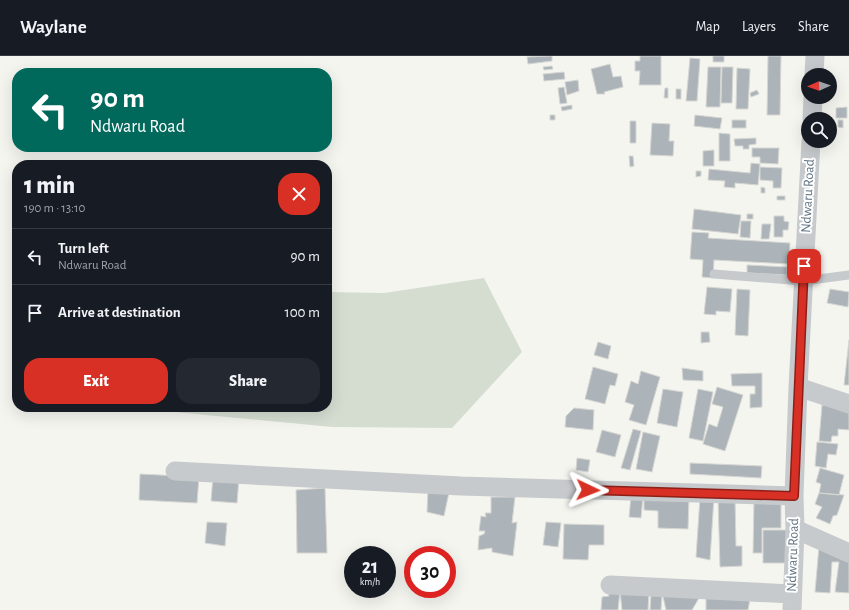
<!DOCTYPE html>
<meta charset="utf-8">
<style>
body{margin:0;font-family:"Alegreya Sans",sans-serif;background:#242831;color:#f1f3f6;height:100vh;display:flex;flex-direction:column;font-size:15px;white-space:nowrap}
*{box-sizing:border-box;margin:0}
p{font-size:13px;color:#9ea1a6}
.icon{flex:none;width:22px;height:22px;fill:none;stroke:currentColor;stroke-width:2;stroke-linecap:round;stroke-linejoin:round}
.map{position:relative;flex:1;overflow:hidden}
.panel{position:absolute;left:12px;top:104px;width:320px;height:252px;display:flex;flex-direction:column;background:#171b24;border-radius:16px;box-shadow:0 4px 16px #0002}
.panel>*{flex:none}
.top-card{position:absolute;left:12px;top:12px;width:320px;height:84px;border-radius:16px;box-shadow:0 4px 16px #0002;background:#00695c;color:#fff;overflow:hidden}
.needle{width:26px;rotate:268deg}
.fabs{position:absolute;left:801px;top:12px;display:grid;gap:8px}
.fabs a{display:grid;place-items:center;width:36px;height:36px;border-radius:50%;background:#171b24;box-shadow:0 4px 16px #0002;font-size:20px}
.speed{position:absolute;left:344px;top:490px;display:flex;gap:8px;font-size:20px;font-weight:700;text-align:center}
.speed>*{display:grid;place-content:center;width:52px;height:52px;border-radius:50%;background:#171b24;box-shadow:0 4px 16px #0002;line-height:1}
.speed small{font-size:10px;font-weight:400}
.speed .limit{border:6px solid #d22;background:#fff;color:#111}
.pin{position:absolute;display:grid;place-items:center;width:34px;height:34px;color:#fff;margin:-17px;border-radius:8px;box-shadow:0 2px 6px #0006}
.me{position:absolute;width:44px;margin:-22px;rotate:92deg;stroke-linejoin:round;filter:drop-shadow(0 0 3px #0008)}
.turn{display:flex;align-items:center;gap:14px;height:84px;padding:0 12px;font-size:18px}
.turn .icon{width:52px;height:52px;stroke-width:2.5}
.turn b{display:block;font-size:28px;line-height:34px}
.round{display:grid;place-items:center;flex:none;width:42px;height:42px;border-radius:16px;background:#242831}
.head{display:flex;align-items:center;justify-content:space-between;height:68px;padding:0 12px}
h1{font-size:24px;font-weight:800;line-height:30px}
.button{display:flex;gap:8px;margin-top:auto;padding:8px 12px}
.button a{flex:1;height:46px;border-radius:16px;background:#d93025;color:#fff;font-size:16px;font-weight:800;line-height:46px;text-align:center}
.button a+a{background:#242831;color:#f1f3f6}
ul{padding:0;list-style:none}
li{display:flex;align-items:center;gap:12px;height:56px;padding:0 12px;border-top:1px solid #363941}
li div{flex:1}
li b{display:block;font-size:15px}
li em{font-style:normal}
header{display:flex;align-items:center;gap:24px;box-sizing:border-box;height:56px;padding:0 20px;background:#171b24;border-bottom:1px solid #363941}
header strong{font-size:19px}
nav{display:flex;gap:22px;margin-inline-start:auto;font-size:14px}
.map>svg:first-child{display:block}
.green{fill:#d5ddd1}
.building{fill:#acb4b9;stroke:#d6d6d3}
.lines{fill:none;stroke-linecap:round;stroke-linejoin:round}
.service{stroke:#c7cacd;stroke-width:9}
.minor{stroke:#c7cacd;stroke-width:19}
.route-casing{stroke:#8d1f18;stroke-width:10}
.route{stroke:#d93025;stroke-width:7}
.labels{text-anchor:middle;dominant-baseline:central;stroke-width:4;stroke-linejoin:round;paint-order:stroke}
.street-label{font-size:14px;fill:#617484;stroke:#fff}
</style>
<header>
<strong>Waylane</strong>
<nav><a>Map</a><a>Layers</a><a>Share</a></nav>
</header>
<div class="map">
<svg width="849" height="554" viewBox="0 0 849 554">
<rect width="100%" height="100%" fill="#f5f5f0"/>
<!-- green -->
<path class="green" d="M484,222L522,296L452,372L332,371L153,354L152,351H327V236L384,237Z"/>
<!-- building -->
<path class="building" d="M552,0V5L528,8L527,1Z
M640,0H661V29H639L640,15H635V5H640Z
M713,0H724V6H713Z
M768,0H781L780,59H767Z
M690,2L700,3L697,45H686Z
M610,8L613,21L621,20L623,31L604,36L605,38H597L591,13Z
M552,10L553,13L544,14L543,11Z
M708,11H721L720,51H706Z
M722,11H733L732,47H721Z
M737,12L750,13L748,53H736Z
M564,16L565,23L544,25L543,18Z
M578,24L579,35L567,39L565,26Z
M564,31L567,47L560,48L558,32Z
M665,32H668V42H664Z
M676,33H681V43H676Z
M757,34L759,38L751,41L750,37Z
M572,49V53L562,55L561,51Z
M847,51V62H836V52Z
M550,59H555V64H550Z
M695,59L722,62L720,73L694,70Z
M732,64H746V72H732Z
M838,64H843V72L838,71Z
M630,65H636V87H630Z
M652,67L670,68L669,85H674L673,100L650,99Z
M719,77L730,78V105H719Z
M756,82V88L749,89V93H743V90H735L734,83Z
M752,92H779L778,108L760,107V101H752Z
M714,94V110H703V95Z
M629,100H633L634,110L630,111Z
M751,107L760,108L758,129L735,127V132L724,131L725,125L708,124L709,113L750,117Z
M760,111L782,112L781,132H773V125L760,124Z
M696,115H701V120L696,121Z
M761,131L765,132V137H761Z
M777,140H785V144H777Z
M694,153L741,159L738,178L692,173Z
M747,158H753V163H747Z
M774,160H784V165L789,166L788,174H783V181H774Z
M741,165H751L750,182L740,181Z
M762,168H771L769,183H761Z
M692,176L709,177L708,182L790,187L789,208L714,204L713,222L702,221L703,204L690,203Z
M747,209L787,211V219L747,217Z
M707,231L732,233L730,256L716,255V259L704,258Z
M737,233L750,234L748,280L735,279Z
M830,233L849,236L848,251L827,247Z
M701,276H709L710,286L701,287Z
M849,284V329H844Z
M598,286L611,290L608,303L594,299Z
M593,311L618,318L615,330L610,329L605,348L585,343Z
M682,312L703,315V325L683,324Z
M641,315L660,321L646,369L629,364L634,349L625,346L631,325L638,328Z
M762,317V351L750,352V338H755V330H732L731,318Z
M717,331L743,339L725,395L703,388L709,368L717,371L723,351L712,348Z
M663,333L683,336L677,371L657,367Z
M698,333L713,336L703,385L689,382Z
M822,349L849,351V374L838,373V380H832L831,386L819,385Z
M574,352L594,354L593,374L565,371L566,360Z
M633,373L641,375L630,414L621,412Z
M602,374L621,379L615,401L596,396Z
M643,376L660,380L652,416L636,413Z
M817,386L838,388L836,399L828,398L826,412L815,410Z
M577,402L590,404L588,416L576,414Z
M690,407L762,410L761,422L690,418Z
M820,412L844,419L839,439L819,437L821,428L816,426Z
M140,418L199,421L197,447L139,444Z
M213,420L239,422L237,447L211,445Z
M428,431L450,432L444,460L427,456Z
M325,432L327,497H297L296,434Z
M819,437L844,439L837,459L833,460L830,468L816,462L822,451L815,448Z
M631,440L643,441L641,462L629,461Z
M644,440L689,441L688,473L658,472V455L644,454Z
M491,441H515L512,467L517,466L513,500L492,496V492L478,494L479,480L484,478L485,475H479L481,460L486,461L485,457H491Z
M700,441H714L710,504L696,501Z
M735,441L736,490H742V510L720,511L718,442Z
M754,443H781V472H762V497H753Z
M207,466L227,467L225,490L205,487Z
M546,466L561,467L558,491L543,489Z
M564,468L604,469V489H589L588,504L563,503Z
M763,474H788V507H763Z
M819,490L849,496V537L835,536L839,506H832L830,537L815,536Z
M649,534L648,554H622L620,535Z
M620,535L618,554H601L602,541L609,540L608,536Z
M662,536L702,537L692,554H666Z
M706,537L751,538L748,554H706Z
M651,539H662L661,554H650Z"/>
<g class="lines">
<!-- service -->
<path class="service" d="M714,218L803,225L849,219"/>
<!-- minor -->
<path class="minor" d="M814,19L815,0
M812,63L813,41
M798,331L849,348
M175,415L461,430L794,440
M795,473L849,497
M610,529L792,538
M792,554L795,473L794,440L798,331L811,85"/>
</g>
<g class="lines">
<defs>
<path id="route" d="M588,434L794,440L804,210"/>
</defs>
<!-- route casing -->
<use href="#route" class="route-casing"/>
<!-- route -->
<use href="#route" class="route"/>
</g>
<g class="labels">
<!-- street labels -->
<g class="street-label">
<text transform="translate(808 140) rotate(-87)">Ndwaru Road</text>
<text transform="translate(793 499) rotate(-88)">Ndwaru Road</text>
</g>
</g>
</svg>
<div class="fabs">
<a><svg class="needle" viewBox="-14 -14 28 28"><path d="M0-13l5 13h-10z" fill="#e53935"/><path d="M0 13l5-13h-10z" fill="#9ea1a6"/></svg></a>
<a><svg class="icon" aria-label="search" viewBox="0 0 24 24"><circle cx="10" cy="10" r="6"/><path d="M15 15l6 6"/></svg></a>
</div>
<div class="speed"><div>21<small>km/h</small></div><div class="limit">30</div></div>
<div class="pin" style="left:804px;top:210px;background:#d93025"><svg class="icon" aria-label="arrive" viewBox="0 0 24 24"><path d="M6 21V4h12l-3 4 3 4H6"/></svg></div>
<svg class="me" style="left:588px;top:434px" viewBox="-20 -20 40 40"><path d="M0-17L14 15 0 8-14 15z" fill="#d93025" stroke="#fff" stroke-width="4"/></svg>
<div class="top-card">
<div class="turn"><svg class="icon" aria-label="left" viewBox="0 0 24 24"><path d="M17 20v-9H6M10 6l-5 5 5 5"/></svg><div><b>90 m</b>Ndwaru Road</div></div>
</div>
<section class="panel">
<div class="head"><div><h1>1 min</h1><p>190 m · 13:10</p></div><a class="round" style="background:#d93025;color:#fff"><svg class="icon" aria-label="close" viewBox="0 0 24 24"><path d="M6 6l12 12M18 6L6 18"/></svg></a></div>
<ul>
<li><svg class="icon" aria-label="left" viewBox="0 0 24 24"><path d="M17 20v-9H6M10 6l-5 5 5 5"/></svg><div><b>Turn left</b><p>Ndwaru Road</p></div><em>90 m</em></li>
<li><svg class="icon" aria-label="arrive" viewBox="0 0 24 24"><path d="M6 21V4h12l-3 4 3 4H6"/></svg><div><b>Arrive at destination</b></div><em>100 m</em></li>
</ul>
<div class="button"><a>Exit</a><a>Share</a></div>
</section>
</div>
